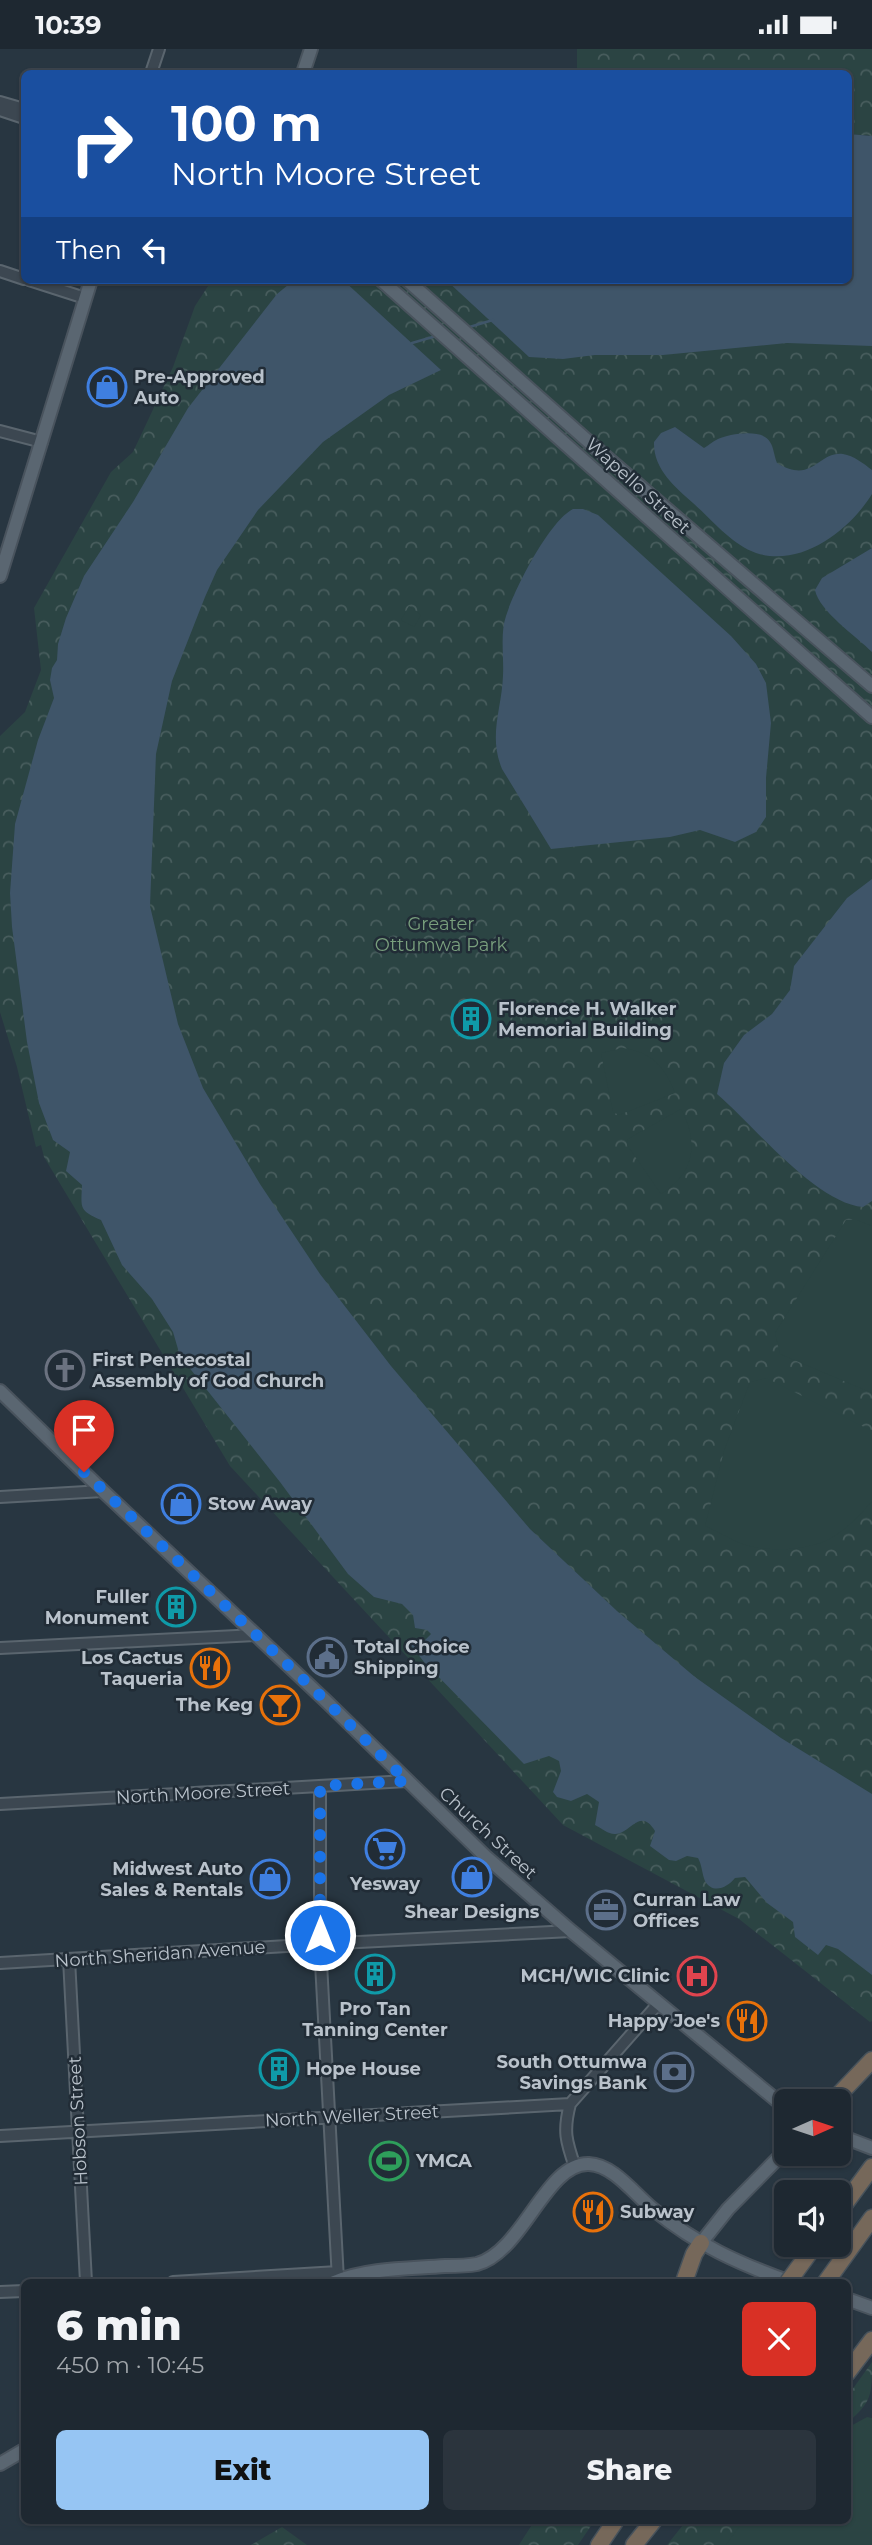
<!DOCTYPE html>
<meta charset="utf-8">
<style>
body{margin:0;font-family:Montserrat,sans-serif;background:#2b343d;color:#f1f3f6;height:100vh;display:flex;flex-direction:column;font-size:26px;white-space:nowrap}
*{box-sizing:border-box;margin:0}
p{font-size:23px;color:#a1a6ab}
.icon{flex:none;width:38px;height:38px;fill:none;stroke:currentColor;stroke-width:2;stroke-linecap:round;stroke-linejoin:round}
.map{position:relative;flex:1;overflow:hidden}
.sheet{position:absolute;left:21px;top:2230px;width:830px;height:245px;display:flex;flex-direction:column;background:#1e2831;border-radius:10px;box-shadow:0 2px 5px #0004,0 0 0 2px #3c444d}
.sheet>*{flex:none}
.banner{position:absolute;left:21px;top:21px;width:831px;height:214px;border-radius:10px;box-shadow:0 2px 5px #0004,0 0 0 2px #3c444d;background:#1a4fa0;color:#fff;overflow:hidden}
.needle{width:46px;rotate:87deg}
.controls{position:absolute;left:774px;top:2040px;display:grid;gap:14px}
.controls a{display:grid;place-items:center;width:77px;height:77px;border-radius:10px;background:#1e2831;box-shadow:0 2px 5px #0004,0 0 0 2px #3c444d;font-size:35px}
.pin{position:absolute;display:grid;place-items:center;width:60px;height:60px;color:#fff;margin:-72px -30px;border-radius:50% 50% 50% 0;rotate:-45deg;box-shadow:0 0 7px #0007}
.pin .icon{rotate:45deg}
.me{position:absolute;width:77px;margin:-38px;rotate:0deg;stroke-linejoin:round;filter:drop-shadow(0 0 5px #0008)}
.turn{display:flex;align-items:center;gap:24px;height:147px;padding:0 35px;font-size:32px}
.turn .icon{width:91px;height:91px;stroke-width:2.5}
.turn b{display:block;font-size:49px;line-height:60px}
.then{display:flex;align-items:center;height:66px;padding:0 35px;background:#0003;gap:14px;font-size:26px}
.round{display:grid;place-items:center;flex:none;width:74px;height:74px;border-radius:10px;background:#2b343d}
.headline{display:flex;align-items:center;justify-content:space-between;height:119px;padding:0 35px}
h1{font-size:42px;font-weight:800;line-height:52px}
.action{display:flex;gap:14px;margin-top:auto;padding:14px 35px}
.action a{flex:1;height:80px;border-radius:10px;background:#96c5f3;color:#111;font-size:28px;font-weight:800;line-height:80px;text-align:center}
.action a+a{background:#2b343d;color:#f1f3f6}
.status{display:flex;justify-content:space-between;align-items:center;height:49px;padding:0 35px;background:#1e2831;direction:ltr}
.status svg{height:19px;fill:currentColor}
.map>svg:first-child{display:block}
.forest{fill:url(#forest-crowns)}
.pitch{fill:#2b4443}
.water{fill:#3f5569}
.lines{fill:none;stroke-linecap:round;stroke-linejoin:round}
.stream{stroke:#3f5569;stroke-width:2.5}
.minor-casing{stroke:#5a656e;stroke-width:14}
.major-casing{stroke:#49535d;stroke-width:16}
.highway-casing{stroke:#47525b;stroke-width:19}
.minor{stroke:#3c4751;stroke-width:10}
.major{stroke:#5a6671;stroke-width:12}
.highway{stroke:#76685a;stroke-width:16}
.highway-bridge-casing{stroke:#47525b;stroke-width:19;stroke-linecap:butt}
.highway-bridge{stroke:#76685a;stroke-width:16}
.route{stroke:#1a73e8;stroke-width:12;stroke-dasharray:0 21.6}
.labels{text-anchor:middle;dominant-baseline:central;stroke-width:5;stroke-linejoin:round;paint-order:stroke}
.poi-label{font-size:18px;font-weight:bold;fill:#b9c2cb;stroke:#212c36;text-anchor:start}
.street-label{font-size:18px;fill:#b9c2cb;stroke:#212c36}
.park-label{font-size:18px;fill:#799f7d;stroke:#212c36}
</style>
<div class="status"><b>10:39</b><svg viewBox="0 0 49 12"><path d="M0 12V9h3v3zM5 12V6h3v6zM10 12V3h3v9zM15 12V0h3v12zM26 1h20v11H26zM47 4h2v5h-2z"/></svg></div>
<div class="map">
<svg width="872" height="2496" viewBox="0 0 872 2496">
<defs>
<pattern id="forest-crowns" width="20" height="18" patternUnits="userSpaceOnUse" patternTransform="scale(1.75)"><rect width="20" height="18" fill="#2b4443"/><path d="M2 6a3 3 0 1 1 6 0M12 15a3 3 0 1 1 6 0" fill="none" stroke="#485d5d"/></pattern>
</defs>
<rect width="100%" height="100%" fill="#283641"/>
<!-- forest -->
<path class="forest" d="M577,0H872V87L849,85V24H577Z
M872,92V1972L870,1973L739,1870L563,1776L230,1417L44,1108L41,1096L36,1098L17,1018L0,963V687L25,663L41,621L34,559L111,423L133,403L173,318L195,257L212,231H283L281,237L317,231H849Z
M872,2313C872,2346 872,2353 847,2374V2348Z
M535,2471H595L578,2496H519Z
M687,2471H745L727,2496H667Z
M282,2478L307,2496H251Z"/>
<!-- pitch -->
<path class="pitch" d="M409,557L421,566L414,578L401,571Z
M623,999C652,1003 665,1018 675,1044L619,1066L613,1063L601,1004Z
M681,1060C699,1093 695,1124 661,1145L627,1096L628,1090Z
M846,1171H857L872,1177V1344L780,1305L775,1284Z
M766,1329L872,1382V1452C860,1466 847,1480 831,1489C809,1502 764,1504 740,1494C728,1489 717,1482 705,1477L724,1402L750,1333Z
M867,2368L872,2369V2496H726L744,2471H847V2379Z"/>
<!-- water -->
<path class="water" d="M849,85L872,87V297L787,294L663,306H595L563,310L529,308L446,231H849Z
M294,231H343L441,321L389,346L323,393L258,461L217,521L205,548L172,632L156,705L150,857L178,975L203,1039L260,1135L320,1225L391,1317L530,1480L617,1562L695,1628L781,1689L872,1745V1926L838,1900L826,1896L818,1906L795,1888L793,1873L767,1854L745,1828L735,1829C728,1838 713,1846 705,1832C702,1825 702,1816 698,1809L687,1807L676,1812L669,1811L650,1797L655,1782C640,1758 631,1784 616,1785C609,1786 601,1779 595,1776L599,1753L587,1745L571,1752L557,1748L553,1743L561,1722L559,1712L549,1707L524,1715L424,1613L406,1590L425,1591L431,1585L427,1581L415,1579L413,1566L402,1555L374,1548L348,1525L280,1433L180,1307L173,1283L152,1250L122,1216L101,1171C79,1161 81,1160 82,1136L66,1122L70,1103L53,1091L39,1054L27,993L12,878L10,844L15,775L38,691L54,649L50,631L52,619L57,611L58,595L66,569L84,527L133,453L188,359L277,245Z
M675,378L704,399C708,397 713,392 718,390C729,385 763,379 770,393C774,399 774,407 777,414C813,436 818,402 843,405C854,407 863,414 872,421V445C850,481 801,519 756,504C731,495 712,471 693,454C675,438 653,420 654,393L661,384Z
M573,460H583L598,466L731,587L756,615L766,634L771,674L766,729V768L756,783L735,793L700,781L670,788L551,800L502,720C488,686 502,660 503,626C504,608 500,584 506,567C514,541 549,472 573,460Z
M872,499V603C856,587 819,562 815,541L822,529Z
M872,830V1152L863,1158C816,1154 754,1077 717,1045L724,1014L744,986L772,965L790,941L794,917L847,849Z"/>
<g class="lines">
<!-- stream -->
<path class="stream" d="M466,279L493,271
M412,294L436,287"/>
<defs>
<path id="minor" d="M151,24L159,0
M0,53L24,60
M0,61L24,69
M0,222L24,230
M29,231L85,249
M0,382L42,393
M0,1448L103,1442
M0,1599L257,1586
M320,1737V1895L338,2231
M0,1755L407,1732
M69,1910L86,2233
M0,1914L320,1895L571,1882
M0,2087L570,2055
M575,2118C566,2092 563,2082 570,2055L658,1955
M173,2233L338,2223
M0,2243L24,2242"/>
<path id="major" d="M303,24L311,0
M381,231L872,668
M407,231L590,394L872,637
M0,527L91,231
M0,1342L103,1442L327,1653L485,1807L571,1882L786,2059
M838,2086L872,2099
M701,2194L728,2160L786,2101
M334,2233C369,2219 408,2220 445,2217C455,2217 467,2217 477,2215C523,2203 546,2113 589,2115C614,2116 635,2146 654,2161C698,2196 737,2214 790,2233
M847,2250L872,2259
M0,2415L24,2401"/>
<path id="highway" d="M832,2053L872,2011
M838,2164L872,2118
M684,2233L694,2205L701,2194
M826,2233L872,2169
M847,2324L872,2291
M599,2496L616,2471
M634,2496L654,2471"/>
</defs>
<!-- minor casing -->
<use href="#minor" class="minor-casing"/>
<!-- major casing -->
<use href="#major" class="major-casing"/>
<!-- highway casing -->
<use href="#highway" class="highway-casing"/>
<!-- minor -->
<use href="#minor" class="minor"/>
<!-- major -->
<use href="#major" class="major"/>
<!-- highway -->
<use href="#highway" class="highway"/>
<defs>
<path id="highway-bridge" d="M788,2233L815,2196"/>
</defs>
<!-- highway-bridge casing -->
<use href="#highway-bridge" class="highway-bridge-casing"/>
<!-- highway-bridge -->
<use href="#highway-bridge" class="highway-bridge"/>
</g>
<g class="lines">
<!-- route -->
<path class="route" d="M84,1423L327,1653L407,1732L320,1737V1886"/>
</g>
<!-- icons -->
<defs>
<symbol id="shop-ring" viewBox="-11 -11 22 22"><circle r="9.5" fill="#212c36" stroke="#3f7fe0" stroke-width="1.5"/><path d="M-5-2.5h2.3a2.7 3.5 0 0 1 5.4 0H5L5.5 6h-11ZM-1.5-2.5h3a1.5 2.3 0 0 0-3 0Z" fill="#3f7fe0"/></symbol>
<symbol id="building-ring" viewBox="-11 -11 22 22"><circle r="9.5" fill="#212c36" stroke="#0f9aa8" stroke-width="1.5"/><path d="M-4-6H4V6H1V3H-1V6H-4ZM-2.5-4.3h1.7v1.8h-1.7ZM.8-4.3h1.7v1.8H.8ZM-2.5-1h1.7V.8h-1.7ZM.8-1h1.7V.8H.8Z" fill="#0f9aa8"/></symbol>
<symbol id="church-ring" viewBox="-11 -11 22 22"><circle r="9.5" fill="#212c36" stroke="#6b7280" stroke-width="1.5"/><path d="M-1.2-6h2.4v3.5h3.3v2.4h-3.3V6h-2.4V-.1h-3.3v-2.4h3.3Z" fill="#6b7280"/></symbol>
<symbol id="civic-ring" viewBox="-11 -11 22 22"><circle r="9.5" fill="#212c36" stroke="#5c6f8a" stroke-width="1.5"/><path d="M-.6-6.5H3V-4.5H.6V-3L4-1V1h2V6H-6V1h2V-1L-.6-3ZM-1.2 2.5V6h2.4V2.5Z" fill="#5c6f8a"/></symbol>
<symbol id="restaurant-ring" viewBox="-11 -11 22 22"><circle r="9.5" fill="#212c36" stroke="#e8710a" stroke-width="1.5"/><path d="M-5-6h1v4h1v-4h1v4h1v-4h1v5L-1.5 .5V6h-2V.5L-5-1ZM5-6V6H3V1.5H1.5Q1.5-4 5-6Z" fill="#e8710a"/></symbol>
<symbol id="bar-ring" viewBox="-11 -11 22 22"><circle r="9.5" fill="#212c36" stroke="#e8710a" stroke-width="1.5"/><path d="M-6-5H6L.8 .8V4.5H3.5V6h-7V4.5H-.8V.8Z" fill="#e8710a"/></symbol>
<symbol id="supermarket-ring" viewBox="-11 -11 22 22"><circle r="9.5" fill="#212c36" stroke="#3f7fe0" stroke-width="1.5"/><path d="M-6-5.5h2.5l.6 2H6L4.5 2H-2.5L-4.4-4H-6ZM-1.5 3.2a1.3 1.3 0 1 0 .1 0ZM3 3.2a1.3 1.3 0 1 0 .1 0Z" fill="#3f7fe0"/></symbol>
<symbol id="office-ring" viewBox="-11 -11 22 22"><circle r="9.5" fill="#212c36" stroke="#5c6f8a" stroke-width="1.5"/><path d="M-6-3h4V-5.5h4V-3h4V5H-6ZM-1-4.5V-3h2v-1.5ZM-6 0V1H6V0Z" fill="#5c6f8a"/></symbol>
<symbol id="hospital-ring" viewBox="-11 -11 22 22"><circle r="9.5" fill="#212c36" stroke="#e0444e" stroke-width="1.5"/><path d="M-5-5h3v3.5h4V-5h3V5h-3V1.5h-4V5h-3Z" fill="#e0444e"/></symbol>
<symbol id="bank-ring" viewBox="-11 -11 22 22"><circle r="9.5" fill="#212c36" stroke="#5c6f8a" stroke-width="1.5"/><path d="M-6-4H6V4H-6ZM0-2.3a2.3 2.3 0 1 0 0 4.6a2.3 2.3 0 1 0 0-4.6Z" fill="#5c6f8a"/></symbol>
<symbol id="stadium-ring" viewBox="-11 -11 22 22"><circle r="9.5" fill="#212c36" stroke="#2e9e5b" stroke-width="1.5"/><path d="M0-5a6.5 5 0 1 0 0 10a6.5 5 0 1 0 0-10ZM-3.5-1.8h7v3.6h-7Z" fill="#2e9e5b"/></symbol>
</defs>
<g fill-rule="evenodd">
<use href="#shop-ring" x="85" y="316" width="44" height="44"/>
<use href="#building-ring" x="449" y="948" width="44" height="44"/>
<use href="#church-ring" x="43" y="1299" width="44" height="44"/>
<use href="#shop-ring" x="159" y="1433" width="44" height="44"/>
<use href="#building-ring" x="154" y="1536" width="44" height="44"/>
<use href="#civic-ring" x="305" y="1586" width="44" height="44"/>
<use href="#restaurant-ring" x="188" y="1597" width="44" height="44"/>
<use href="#bar-ring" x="258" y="1634" width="44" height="44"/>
<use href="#supermarket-ring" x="363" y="1778" width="44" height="44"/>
<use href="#shop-ring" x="450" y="1806" width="44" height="44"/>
<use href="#shop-ring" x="248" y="1808" width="44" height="44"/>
<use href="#office-ring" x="584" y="1839" width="44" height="44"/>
<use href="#building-ring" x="353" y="1903" width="44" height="44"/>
<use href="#hospital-ring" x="675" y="1905" width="44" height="44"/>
<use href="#restaurant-ring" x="725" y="1950" width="44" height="44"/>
<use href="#building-ring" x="257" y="1998" width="44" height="44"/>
<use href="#bank-ring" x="652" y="2001" width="44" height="44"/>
<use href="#stadium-ring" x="367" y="2090" width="44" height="44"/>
<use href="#restaurant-ring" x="571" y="2141" width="44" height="44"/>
</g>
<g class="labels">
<!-- poi labels -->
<g class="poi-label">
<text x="134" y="328">Pre-Approved<tspan x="134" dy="21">Auto</tspan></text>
<text x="498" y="960">Florence H. Walker<tspan x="498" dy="21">Memorial Building</tspan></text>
<text x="92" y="1311">First Pentecostal<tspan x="92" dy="21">Assembly of God Church</tspan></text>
<text x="208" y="1455">Stow Away</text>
<text x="149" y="1548" text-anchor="end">Fuller<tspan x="149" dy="21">Monument</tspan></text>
<text x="354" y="1598">Total Choice<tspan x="354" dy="21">Shipping</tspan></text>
<text x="183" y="1609" text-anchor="end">Los Cactus<tspan x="183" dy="21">Taqueria</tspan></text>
<text x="253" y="1656" text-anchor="end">The Keg</text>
<text x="243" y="1820" text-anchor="end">Midwest Auto<tspan x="243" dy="21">Sales &amp; Rentals</tspan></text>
<text x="385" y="1835" text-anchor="middle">Yesway</text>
<text x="633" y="1851">Curran Law<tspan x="633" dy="21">Offices</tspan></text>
<text x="472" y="1863" text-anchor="middle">Shear Designs</text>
<text x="670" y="1927" text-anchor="end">MCH/WIC Clinic</text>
<text x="375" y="1960" text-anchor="middle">Pro Tan<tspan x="375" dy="21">Tanning Center</tspan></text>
<text x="720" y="1972" text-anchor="end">Happy Joe's</text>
<text x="647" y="2013" text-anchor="end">South Ottumwa<tspan x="647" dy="21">Savings Bank</tspan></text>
<text x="306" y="2020">Hope House</text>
<text x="416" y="2112">YMCA</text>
<text x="620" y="2163">Subway</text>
</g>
<!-- street labels -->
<g class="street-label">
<text transform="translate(638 437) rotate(42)">Wapello Street</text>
<text transform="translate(203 1744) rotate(-3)">North Moore Street</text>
<text transform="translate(488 1784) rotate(43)">Church Street</text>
<text transform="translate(160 1905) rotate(-4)">North Sheridan Avenue</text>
<text transform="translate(352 2067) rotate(-3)">North Weller Street</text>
<text transform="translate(78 2072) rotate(-93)">Hobson Street</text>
</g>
<!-- park labels -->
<g class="park-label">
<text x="441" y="875">Greater<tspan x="441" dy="21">Ottumwa Park</tspan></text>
</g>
</g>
</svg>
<div class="controls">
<a><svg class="needle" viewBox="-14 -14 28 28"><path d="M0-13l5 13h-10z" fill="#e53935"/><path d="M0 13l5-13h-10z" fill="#a1a6ab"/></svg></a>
<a><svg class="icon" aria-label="sound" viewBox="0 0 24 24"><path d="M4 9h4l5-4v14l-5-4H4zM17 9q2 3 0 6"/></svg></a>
</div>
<div class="pin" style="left:84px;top:1423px;background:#d93025"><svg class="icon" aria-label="arrive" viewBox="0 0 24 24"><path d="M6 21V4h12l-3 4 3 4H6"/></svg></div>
<svg class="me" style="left:320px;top:1886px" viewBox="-20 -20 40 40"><circle r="17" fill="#1a73e8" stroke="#fff" stroke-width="3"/><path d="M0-11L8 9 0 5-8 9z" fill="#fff"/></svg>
<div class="banner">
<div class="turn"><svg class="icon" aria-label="right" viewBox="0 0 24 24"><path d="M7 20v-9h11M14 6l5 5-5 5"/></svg><div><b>100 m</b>North Moore Street</div></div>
<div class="then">Then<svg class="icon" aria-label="left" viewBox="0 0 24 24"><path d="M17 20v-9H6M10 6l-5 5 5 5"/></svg></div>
</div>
<section class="sheet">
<div class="headline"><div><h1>6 min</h1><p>450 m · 10:45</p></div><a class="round" style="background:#d93025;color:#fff"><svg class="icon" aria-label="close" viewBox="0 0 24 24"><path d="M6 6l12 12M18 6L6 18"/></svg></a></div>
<div class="action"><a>Exit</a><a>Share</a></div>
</section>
</div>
